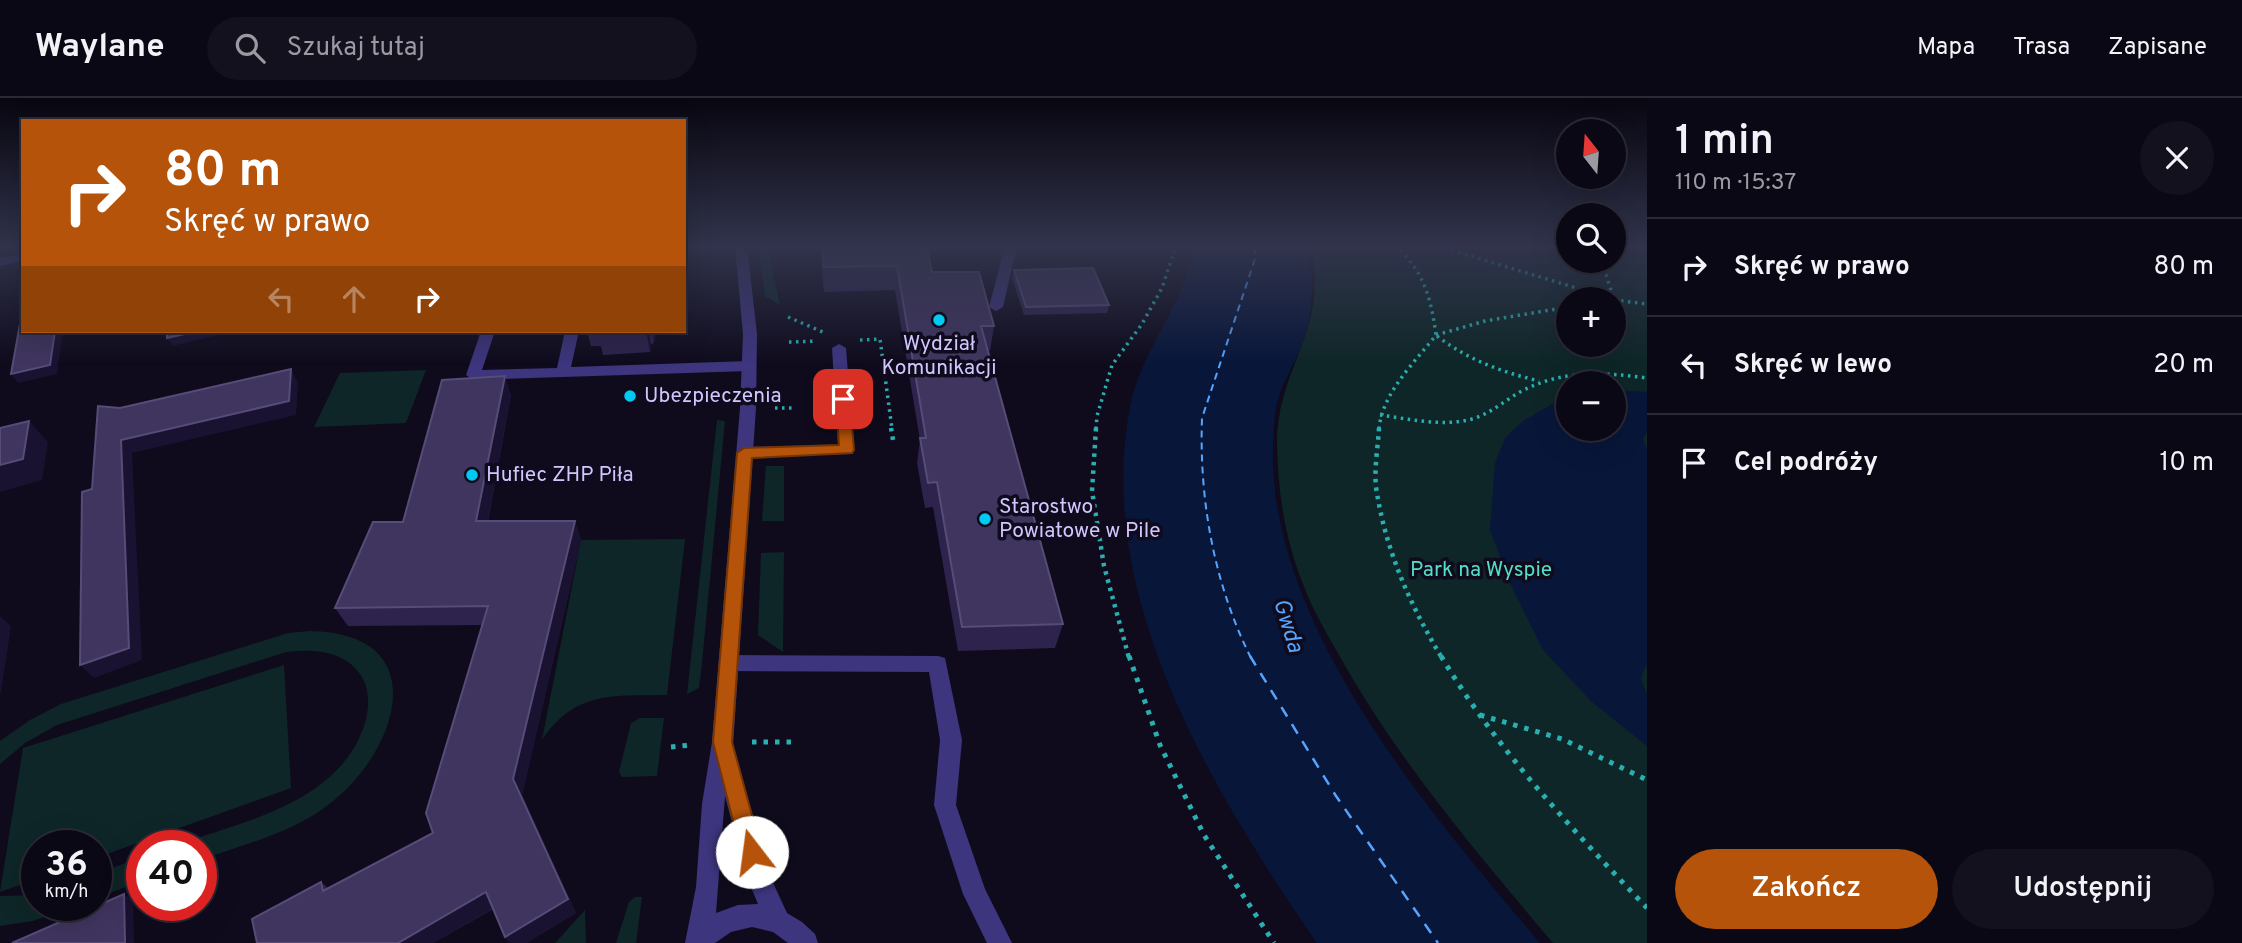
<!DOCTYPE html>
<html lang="pl">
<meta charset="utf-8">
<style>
body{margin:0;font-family:Overpass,sans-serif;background:#14111f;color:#f1f3f6;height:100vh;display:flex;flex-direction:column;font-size:26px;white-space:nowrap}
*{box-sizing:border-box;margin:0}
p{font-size:23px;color:#9a9aa1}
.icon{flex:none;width:38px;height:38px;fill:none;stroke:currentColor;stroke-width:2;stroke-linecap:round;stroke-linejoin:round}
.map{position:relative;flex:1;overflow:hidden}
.details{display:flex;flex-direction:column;background:#0b0816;width:595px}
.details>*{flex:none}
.hud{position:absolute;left:21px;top:21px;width:665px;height:214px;border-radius:0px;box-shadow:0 7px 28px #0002,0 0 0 2px #2b2935;background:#b45309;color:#fff;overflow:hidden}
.needle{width:46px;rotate:343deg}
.buttons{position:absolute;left:1556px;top:21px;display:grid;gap:14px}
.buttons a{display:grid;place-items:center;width:70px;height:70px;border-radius:50%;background:#0b0816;box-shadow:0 7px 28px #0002,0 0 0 2px #2b2935;font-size:35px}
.speed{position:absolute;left:21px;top:732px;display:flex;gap:14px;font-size:35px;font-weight:700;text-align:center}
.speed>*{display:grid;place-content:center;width:91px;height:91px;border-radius:50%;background:#0b0816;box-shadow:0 7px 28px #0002,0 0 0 2px #2b2935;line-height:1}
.speed small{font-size:18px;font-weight:400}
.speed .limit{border:10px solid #d22;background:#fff;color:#111}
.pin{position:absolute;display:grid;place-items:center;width:60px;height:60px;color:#fff;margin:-30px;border-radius:14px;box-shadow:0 4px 10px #0006}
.me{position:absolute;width:77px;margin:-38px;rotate:345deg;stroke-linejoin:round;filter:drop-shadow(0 0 5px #0008)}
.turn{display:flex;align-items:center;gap:24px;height:147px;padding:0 28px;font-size:32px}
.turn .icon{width:91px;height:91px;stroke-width:2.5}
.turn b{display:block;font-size:49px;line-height:60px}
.lanes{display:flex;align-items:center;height:66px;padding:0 28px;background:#0003;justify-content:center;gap:35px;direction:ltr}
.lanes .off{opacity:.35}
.round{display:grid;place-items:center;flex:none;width:74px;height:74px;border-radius:37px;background:#14111f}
.overview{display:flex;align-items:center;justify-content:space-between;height:119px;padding:0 28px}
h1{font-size:42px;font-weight:600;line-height:52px}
.action{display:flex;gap:14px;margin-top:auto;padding:14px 28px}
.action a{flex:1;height:80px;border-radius:42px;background:#b45309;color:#fff;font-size:28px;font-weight:600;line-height:80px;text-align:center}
.action a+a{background:#14111f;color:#f1f3f6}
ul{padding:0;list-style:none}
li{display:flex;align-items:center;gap:21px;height:98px;padding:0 28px;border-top:2px solid #2b2935}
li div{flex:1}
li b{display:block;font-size:26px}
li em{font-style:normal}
header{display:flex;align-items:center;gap:42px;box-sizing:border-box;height:98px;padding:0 35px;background:#0b0816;border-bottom:2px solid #2b2935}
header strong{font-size:33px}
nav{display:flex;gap:38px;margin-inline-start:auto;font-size:24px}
.search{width:490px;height:63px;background:#14111f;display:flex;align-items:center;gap:18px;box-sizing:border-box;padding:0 24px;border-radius:38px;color:#9a9aa1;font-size:26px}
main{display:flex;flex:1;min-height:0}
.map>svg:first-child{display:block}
.green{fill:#0e2627;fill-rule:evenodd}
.water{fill:#08163a}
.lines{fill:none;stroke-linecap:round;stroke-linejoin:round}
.ferry-far1{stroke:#55a5ff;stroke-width:2;stroke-dasharray:7 5;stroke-linecap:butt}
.ferry{stroke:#55a5ff;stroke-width:2.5;stroke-dasharray:11 9;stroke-linecap:butt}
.path-far2{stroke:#2aafb0;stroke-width:3.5;stroke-dasharray:2.5 4.5;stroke-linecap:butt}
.path-far1{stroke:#2aafb0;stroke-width:4.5;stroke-dasharray:3.5 5;stroke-linecap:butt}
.path{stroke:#2aafb0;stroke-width:5;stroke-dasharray:4.5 7;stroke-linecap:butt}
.service{fill:#3d357d;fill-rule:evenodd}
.minor{fill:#3d357d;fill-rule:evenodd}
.tertiary{fill:#3d357d;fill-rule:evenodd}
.wall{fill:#2e234c}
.shaded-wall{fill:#1a1231}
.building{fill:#40355f;stroke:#564c78;stroke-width:2}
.route{fill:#b45309;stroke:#753606;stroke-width:2}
.poi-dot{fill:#00c9f2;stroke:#0f0b1d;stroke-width:2.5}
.labels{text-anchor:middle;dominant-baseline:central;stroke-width:7;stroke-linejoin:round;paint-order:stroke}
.poi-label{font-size:21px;fill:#d1c7ff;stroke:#0f0b1d;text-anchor:start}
.park-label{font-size:21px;fill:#52e0c6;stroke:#0f0b1d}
.water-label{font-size:23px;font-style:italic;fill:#55a5ff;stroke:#0f0b1d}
</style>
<header>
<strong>Waylane</strong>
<div class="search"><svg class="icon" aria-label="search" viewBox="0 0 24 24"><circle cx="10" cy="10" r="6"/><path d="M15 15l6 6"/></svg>Szukaj tutaj</div>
<nav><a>Mapa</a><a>Trasa</a><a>Zapisane</a></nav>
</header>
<main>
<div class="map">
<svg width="1647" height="845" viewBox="0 0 1647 845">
<rect width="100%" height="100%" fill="#0f0b1d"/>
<!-- green -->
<path class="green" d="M758,148H767L780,207L765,198Z
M1310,148H1568V163H1614V148H1647V845H1553C1476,754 1397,661 1339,557C1326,534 1312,511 1303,486C1285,442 1278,394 1277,347C1276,270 1331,230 1310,148ZM1568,201H1614V247H1568ZM1568,285H1614V331H1568Z
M426,272L406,325L314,329L340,275Z
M717,322L725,323L702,565L699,590L687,596Z
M766,368H784V423H762Z
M685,441L667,597C615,598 575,592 542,642L581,442Z
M784,454L783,554L758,537L761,455Z
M310,533C436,535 399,654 328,707C292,735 244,746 201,762V747H176C244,723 340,705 365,625C369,610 370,593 362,579C345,552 314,551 286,554L57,627L25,645L0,666V643L30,622L61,606L288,535Z
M284,567L291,690L96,760V747H37V781L0,794L23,650Z
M640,620H664L657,678L622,679L619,674L631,625Z
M142,759V783L96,800V776Z
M37,797V807H79L33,823L0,828V798Z
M635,799H642L636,845H616L629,804Z
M585,812L586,845H554H555Z"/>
<!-- water -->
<path class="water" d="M1194,148H1306C1315,182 1314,213 1302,246C1295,266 1282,284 1277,305C1274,318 1274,334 1273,347C1267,526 1430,715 1540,845H1317C1214,696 1093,497 1130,309C1141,251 1185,207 1194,148Z
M1614,292L1647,294V334L1643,340L1647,353V566C1637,584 1643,581 1647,597C1647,612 1647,633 1647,648L1592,604L1543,552L1510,485L1490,432L1495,365L1505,340L1523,323L1568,297V331H1614Z"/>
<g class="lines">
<!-- ferry-far1 -->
<path class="ferry-far1" d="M1251,560C1214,486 1199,402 1202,320L1255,161V148"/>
<!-- ferry -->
<path class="ferry" d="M1250,558L1336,698L1438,845"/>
<!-- path-far2 -->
<path class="path-far2" d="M1438,148L1613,201
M1602,163L1614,202
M1614,202L1647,206
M788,219L823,234
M1436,237L1485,223L1568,209
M1437,238C1468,262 1502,274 1539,283
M860,242L880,241L892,331
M789,244L817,243
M775,310H792
M1380,317C1410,321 1442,329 1472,321C1490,316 1504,303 1520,294C1560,272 1603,274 1647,280
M1096,331L1097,318L1112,267L1142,226L1162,190L1176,148
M1379,331C1382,295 1415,264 1436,237C1431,200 1424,174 1396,148"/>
<!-- path-far1 -->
<path class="path-far1" d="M891,330L893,342
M1096,330L1092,393L1104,468L1129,560
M1379,330C1378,349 1374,370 1376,389C1385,451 1410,507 1442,560"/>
<!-- path -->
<path class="path" d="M1129,558L1160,647L1204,737L1274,845
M1441,558C1497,652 1572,731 1647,810
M1480,617L1562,641L1647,682
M752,644H794
M671,649L691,647"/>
<!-- service -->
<path class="service" d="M1005,148H1017L1003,209L996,213L989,209Z
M481,233H495L482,272L557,270L565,233H579L571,269L749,263L756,268L749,273L473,282L466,277Z
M839,246L846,250L854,352L852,356L738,359L736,355L744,349L838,347L832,250Z
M729,557L938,558L945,560L962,642L956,707L985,791L1012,845H987L963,796L934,707L940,642L929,574L729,573L722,571L719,565L722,559Z"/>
<!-- minor -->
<path class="minor" d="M23,155V163L0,168V160Z"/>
<!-- tertiary -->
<path class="tertiary" d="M735,148H747L757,236L756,310L733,647L769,776L787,815L802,824L815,836L818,845H788L773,834L752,829L731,834L715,845H685L696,789L702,706L712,644L740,310L743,236ZM725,698L746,777L758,806L738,807L716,815Z"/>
</g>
<!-- wall -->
<path class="wall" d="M820,148H927L932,174L994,228L990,253H988L1063,526L1055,550L958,553L933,409L925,410L917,365L920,342L895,192L824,194Z
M1014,172L1109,207L1107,215L1024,217L1012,180Z
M587,233H664V235H655L654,245L651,246L650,254L603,257L601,248H591Z
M511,297L488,423H575L581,442L522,697L576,815L526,845H509L493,811L433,845H257L321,784L328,790L433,735L483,527L348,528L335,510L403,424Z"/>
<!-- shaded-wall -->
<path class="shaded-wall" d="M55,233H63L57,276L18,285L11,276Z
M198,233H234L173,248L167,240Z
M646,233H649L651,246L650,254Z
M652,233H654V245Z
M291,271L298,285L296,317L132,355L142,562L94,580L80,567L121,342Z
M505,278L511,297L484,442L476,423Z
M29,323L48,344L42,382L0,394V367Z
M575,423L581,442L522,697L576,815L526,845H509L505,839L513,681Z
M0,518L11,528L1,594L0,595Z
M486,794L497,808L433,845H398Z
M124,796L133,802L134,845H125Z"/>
<!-- building -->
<path class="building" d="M822,148H927L932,174H979L994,228H981L1063,526L962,529L937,384L928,385L920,340H926L897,168L824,169Z
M1093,170L1109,207L1026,209L1014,172Z
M23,209V233H55L50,267L11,276Z
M167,233H198L167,240Z
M291,271L289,303L121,342L129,550L80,567L82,394L92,391L98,308L120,310Z
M505,278L476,423H575L513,681L568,801L505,839L486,794L398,845H257L252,821L321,784L323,793L433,735L426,715L488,508L335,510L373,424H403L442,282Z
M29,323L23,361L0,367V330Z
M124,796L125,845H12Z"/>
<!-- sky -->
<linearGradient id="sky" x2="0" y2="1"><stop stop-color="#080610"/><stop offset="0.56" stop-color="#31344c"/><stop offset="1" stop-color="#31344c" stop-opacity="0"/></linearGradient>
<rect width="1647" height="266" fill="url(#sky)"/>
<!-- route -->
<path class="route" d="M843,296L850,301L854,352L852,355L752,360L732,644L762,754L759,762L752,765L744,762L741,754L713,644L737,355L744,350L839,347L836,301Z"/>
<!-- markers -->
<g class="poi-dot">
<circle cx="939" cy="222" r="7"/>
<circle cx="630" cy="298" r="7"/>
<circle cx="472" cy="377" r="7"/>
<circle cx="985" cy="421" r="7"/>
</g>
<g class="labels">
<!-- poi labels -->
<g class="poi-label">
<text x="939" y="246" text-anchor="middle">Wydział<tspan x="939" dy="24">Komunikacji</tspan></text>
<text x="644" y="298">Ubezpieczenia</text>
<text x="486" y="377">Hufiec ZHP Piła</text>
<text x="999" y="409">Starostwo<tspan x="999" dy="24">Powiatowe w Pile</tspan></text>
</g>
<!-- park labels -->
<g class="park-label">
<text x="1481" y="472">Park na Wyspie</text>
</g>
<!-- water labels -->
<g class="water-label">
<text transform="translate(1287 528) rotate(73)">Gwda</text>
</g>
</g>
</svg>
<div class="buttons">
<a><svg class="needle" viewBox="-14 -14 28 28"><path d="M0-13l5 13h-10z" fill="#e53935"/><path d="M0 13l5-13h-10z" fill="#9a9aa1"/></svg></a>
<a><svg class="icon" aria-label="search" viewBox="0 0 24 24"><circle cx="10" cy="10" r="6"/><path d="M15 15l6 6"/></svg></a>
<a>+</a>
<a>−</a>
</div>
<div class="speed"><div>36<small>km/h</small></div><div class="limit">40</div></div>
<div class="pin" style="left:843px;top:301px;background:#d93025"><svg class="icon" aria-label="arrive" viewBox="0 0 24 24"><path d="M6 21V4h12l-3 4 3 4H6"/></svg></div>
<svg class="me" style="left:752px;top:754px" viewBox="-20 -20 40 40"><circle r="19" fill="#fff"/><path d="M0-13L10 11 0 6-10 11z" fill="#b45309"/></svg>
<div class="hud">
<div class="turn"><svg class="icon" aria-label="right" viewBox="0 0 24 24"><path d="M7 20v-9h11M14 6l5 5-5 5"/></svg><div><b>80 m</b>Skręć w prawo</div></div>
<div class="lanes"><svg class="icon off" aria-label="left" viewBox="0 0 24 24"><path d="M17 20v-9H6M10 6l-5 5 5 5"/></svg><svg class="icon off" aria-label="ahead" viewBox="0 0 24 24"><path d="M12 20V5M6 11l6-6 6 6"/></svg><svg class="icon" aria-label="right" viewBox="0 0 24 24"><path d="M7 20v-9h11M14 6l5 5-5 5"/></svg></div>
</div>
</div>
<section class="details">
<div class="overview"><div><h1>1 min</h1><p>110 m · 15:37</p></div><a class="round"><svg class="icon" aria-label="close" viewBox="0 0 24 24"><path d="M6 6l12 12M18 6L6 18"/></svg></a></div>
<ul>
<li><svg class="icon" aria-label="right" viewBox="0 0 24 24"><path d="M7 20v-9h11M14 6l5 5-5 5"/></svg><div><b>Skręć w prawo</b></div><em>80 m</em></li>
<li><svg class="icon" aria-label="left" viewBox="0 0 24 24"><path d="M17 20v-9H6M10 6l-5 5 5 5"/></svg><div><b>Skręć w lewo</b></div><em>20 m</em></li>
<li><svg class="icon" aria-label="arrive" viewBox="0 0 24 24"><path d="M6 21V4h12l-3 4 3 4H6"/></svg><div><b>Cel podróży</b></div><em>10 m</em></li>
</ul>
<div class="action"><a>Zakończ</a><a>Udostępnij</a></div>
</section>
</main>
